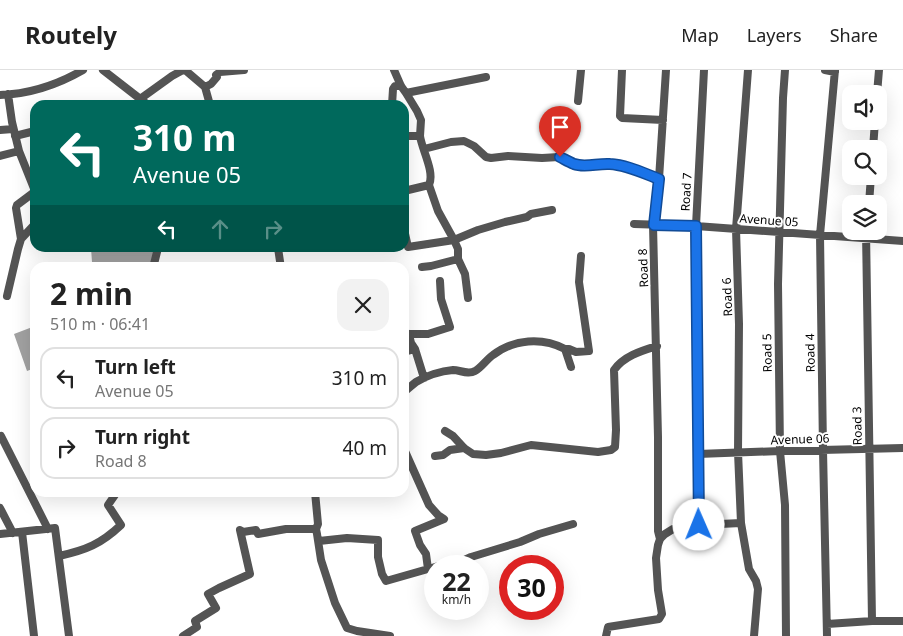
<!DOCTYPE html>
<meta charset="utf-8">
<style>
body{margin:0;font-family:"Noto Sans",sans-serif;background:#f2f2f2;color:#222;height:100vh;display:flex;flex-direction:column;font-size:19px;white-space:nowrap}
*{box-sizing:border-box;margin:0}
p{font-size:16px;color:#767676}
.icon{flex:none;width:28px;height:28px;fill:none;stroke:currentColor;stroke-width:2;stroke-linecap:round;stroke-linejoin:round}
.map{position:relative;flex:1;overflow:hidden}
.sheet{position:absolute;left:30px;top:192px;width:379px;height:235px;display:flex;flex-direction:column;background:#fff;border-radius:15px;box-shadow:0 5px 20px #0002}
.sheet>*{flex:none}
.guide{position:absolute;left:30px;top:30px;width:379px;height:152px;border-radius:15px;box-shadow:0 5px 20px #0002;background:#00695c;color:#fff;overflow:hidden}
.controls{position:absolute;left:842px;top:15px;display:grid;gap:10px}
.controls a{display:grid;place-items:center;width:45px;height:45px;border-radius:10px;background:#fff;box-shadow:0 5px 20px #0002;font-size:25px}
.speed{position:absolute;left:424px;top:485px;display:flex;gap:10px;font-size:25px;font-weight:700;text-align:center}
.speed>*{display:grid;place-content:center;width:65px;height:65px;border-radius:50%;background:#fff;box-shadow:0 5px 20px #0002;line-height:1}
.speed small{font-size:12px;font-weight:400}
.speed .limit{border:8px solid #d22;background:#fff;color:#111}
.pin{position:absolute;display:grid;place-items:center;width:42px;height:42px;color:#fff;margin:-51px -21px;border-radius:50% 50% 50% 0;rotate:-45deg;box-shadow:0 0 5px #0007}
.pin .icon{rotate:45deg}
.me{position:absolute;width:55px;margin:-28px;rotate:359deg;stroke-linejoin:round;filter:drop-shadow(0 0 4px #0008)}
.turn{display:flex;align-items:center;gap:18px;height:105px;padding:0 20px;font-size:22px}
.turn .icon{width:65px;height:65px;stroke-width:2.5}
.turn b{display:block;font-size:35px;line-height:42px}
.lanes{display:flex;align-items:center;height:48px;padding:0 20px;background:#0003;justify-content:center;gap:25px;direction:ltr}
.lanes .off{opacity:.35}
.round{display:grid;place-items:center;flex:none;width:52px;height:52px;border-radius:15px;background:#f2f2f2}
.summary{display:flex;align-items:center;justify-content:space-between;height:85px;padding:0 20px}
h1{font-size:30px;font-weight:700;line-height:38px}
ul{padding:0;list-style:none}
li{display:flex;align-items:center;gap:15px;height:62px;margin:0 10px 8px;padding:0 10px;border:2px solid #e0e0e0;border-radius:15px}
li div{flex:1}
li b{display:block;font-size:19px}
li em{font-style:normal}
header{display:flex;align-items:center;gap:30px;box-sizing:border-box;height:70px;padding:0 25px;background:#fff;border-bottom:1px solid #e0e0e0}
header strong{font-size:24px}
nav{display:flex;gap:28px;margin-inline-start:auto;font-size:18px}
.map>svg:first-child{display:block}
.water{fill:#a2a2a2}
.lines{fill:none;stroke-linecap:round;stroke-linejoin:round}
.minor{stroke:#545454;stroke-width:8}
.route-casing{stroke:#114b97;stroke-width:12}
.route{stroke:#1a73e8;stroke-width:9}
.labels{text-anchor:middle;dominant-baseline:central;stroke-width:4;stroke-linejoin:round;paint-order:stroke}
.street-label{font-size:12px;fill:#000;stroke:#fff}
</style>
<header>
<strong>Routely</strong>
<nav><a>Map</a><a>Layers</a><a>Share</a></nav>
</header>
<div class="map">
<svg width="903" height="566" viewBox="0 0 903 566">
<rect width="100%" height="100%" fill="#fff"/>
<!-- water -->
<path class="water" d="M91,178H156L151,192V195L150,198L112,197L92,192Z
M35,256V298L27,301L14,264Z"/>
<g class="lines">
<!-- minor -->
<path class="minor" d="M103,0L148,35
M185,0L205,17L210,35
M394,0L401,16L406,23L486,7
M622,0L620,46L622,48L663,50
M785,0L783,28L778,214L780,381L785,435L786,566
M825,0L835,2
M205,17L211,14L217,7L216,5L220,2L244,0
M406,23L417,41L421,50L420,66
M8,24L12,52L19,81L35,121L33,123L35,130
M877,24L879,0
M0,25C29,24 57,15 83,0
M140,29L172,6L183,0
M578,31L581,0
M392,35L393,19L395,16H401
M0,60L13,59
M15,66L35,61
M404,66H420C422,80 435,102 429,115L404,121
M424,79L451,72L464,71L474,76L486,87L491,88L508,86L542,88L559,87L567,90L573,94L580,95L611,94L632,99L659,109
M873,79L875,51
M0,86L19,81
M429,115L438,141L454,170L478,160L505,152L527,147L531,144L552,140
M869,134L871,106
M634,154L696,156L903,171
M404,159L408,177L454,170L458,179V189L465,204L468,228
M866,161L872,551
M21,169L16,138L17,135L33,123
M278,178L281,198
M422,197L431,196L458,189
M153,198L158,178
M7,226L18,179L21,169L35,154
M404,263L409,264L411,273L415,279
M409,264H428L450,257L441,229L440,211
M565,279H569L576,282L589,281L579,212L581,186
M404,282L415,279L424,308
M404,322C408,319 412,315 416,312C426,306 441,301 453,300C460,300 468,305 475,301C481,298 487,289 493,285C514,269 542,267 565,279L571,297
M445,361L453,366L464,378L473,384L486,385L501,383L531,375L598,382L611,380L615,377L616,360L614,300C624,286 641,281 657,276
M1,366L48,459
M404,379L429,435L438,445L444,449L415,461L420,475L426,484L428,499
M698,384L780,381L903,378
M435,386L443,385L450,380L464,378
M315,422L318,454L316,459L317,464L321,490L335,533L347,558L357,561L390,566
M0,438L13,463
M741,453L749,499L756,511L758,519L754,566
M699,455L696,156L704,0
M22,462L34,566
M0,464L55,458L69,566
M660,469L658,461V367L653,155L659,109L666,0
M319,471L347,468L378,470V487L382,504L386,511L435,497
M59,486C86,480 101,474 121,455L108,435L117,422
M438,496L458,493L471,487L520,472L539,464L573,454
M827,554L872,551H903
M183,566L197,557L195,551L216,538L208,524L219,518L250,504L240,460L243,462L256,460L258,464L286,459H316
M606,566L608,557L659,549L662,544L658,520L656,488L658,475L660,469L665,464L673,459L699,455L741,453L738,382L739,254L736,159L748,0
M827,566L823,380L820,165L835,0"/>
</g>
<g class="lines">
<defs>
<path id="route" d="M560,87C564,89 569,92 574,94C585,98 598,93 610,94C627,95 643,103 659,109L654,155L696,156L699,455"/>
</defs>
<!-- route casing -->
<use href="#route" class="route-casing"/>
<!-- route -->
<use href="#route" class="route"/>
</g>
<g class="labels">
<!-- street labels -->
<g class="street-label">
<text transform="translate(686 122) rotate(-87)">Road 7</text>
<text transform="translate(769 150) rotate(4)">Avenue 05</text>
<text transform="translate(643 198) rotate(-92)">Road 8</text>
<text transform="translate(727 227) rotate(-92)">Road 6</text>
<text transform="translate(767 283) rotate(-91)">Road 5</text>
<text transform="translate(810 283) rotate(-91)">Road 4</text>
<text transform="translate(857 356) rotate(-91)">Road 3</text>
<text transform="translate(800 369) rotate(-2)">Avenue 06</text>
</g>
</g>
</svg>
<div class="controls">
<a><svg class="icon" aria-label="sound" viewBox="0 0 24 24"><path d="M4 9h4l5-4v14l-5-4H4zM17 9q2 3 0 6"/></svg></a>
<a><svg class="icon" aria-label="search" viewBox="0 0 24 24"><circle cx="10" cy="10" r="6"/><path d="M15 15l6 6"/></svg></a>
<a><svg class="icon" aria-label="layers" viewBox="0 0 24 24"><path d="M12 4l9 5-9 5-9-5zM3 14l9 5 9-5"/></svg></a>
</div>
<div class="speed"><div>22<small>km/h</small></div><div class="limit">30</div></div>
<div class="pin" style="left:560px;top:87px;background:#d93025"><svg class="icon" aria-label="arrive" viewBox="0 0 24 24"><path d="M6 21V4h12l-3 4 3 4H6"/></svg></div>
<svg class="me" style="left:699px;top:455px" viewBox="-20 -20 40 40"><circle r="19" fill="#fff"/><path d="M0-13L10 11 0 6-10 11z" fill="#1a73e8"/></svg>
<div class="guide">
<div class="turn"><svg class="icon" aria-label="left" viewBox="0 0 24 24"><path d="M17 20v-9H6M10 6l-5 5 5 5"/></svg><div><b>310 m</b>Avenue 05</div></div>
<div class="lanes"><svg class="icon" aria-label="left" viewBox="0 0 24 24"><path d="M17 20v-9H6M10 6l-5 5 5 5"/></svg><svg class="icon off" aria-label="ahead" viewBox="0 0 24 24"><path d="M12 20V5M6 11l6-6 6 6"/></svg><svg class="icon off" aria-label="right" viewBox="0 0 24 24"><path d="M7 20v-9h11M14 6l5 5-5 5"/></svg></div>
</div>
<section class="sheet">
<div class="summary"><div><h1>2 min</h1><p>510 m · 06:41</p></div><a class="round"><svg class="icon" aria-label="close" viewBox="0 0 24 24"><path d="M6 6l12 12M18 6L6 18"/></svg></a></div>
<ul>
<li><svg class="icon" aria-label="left" viewBox="0 0 24 24"><path d="M17 20v-9H6M10 6l-5 5 5 5"/></svg><div><b>Turn left</b><p>Avenue 05</p></div><em>310 m</em></li>
<li><svg class="icon" aria-label="right" viewBox="0 0 24 24"><path d="M7 20v-9h11M14 6l5 5-5 5"/></svg><div><b>Turn right</b><p>Road 8</p></div><em>40 m</em></li>
</ul>
</section>
</div>
